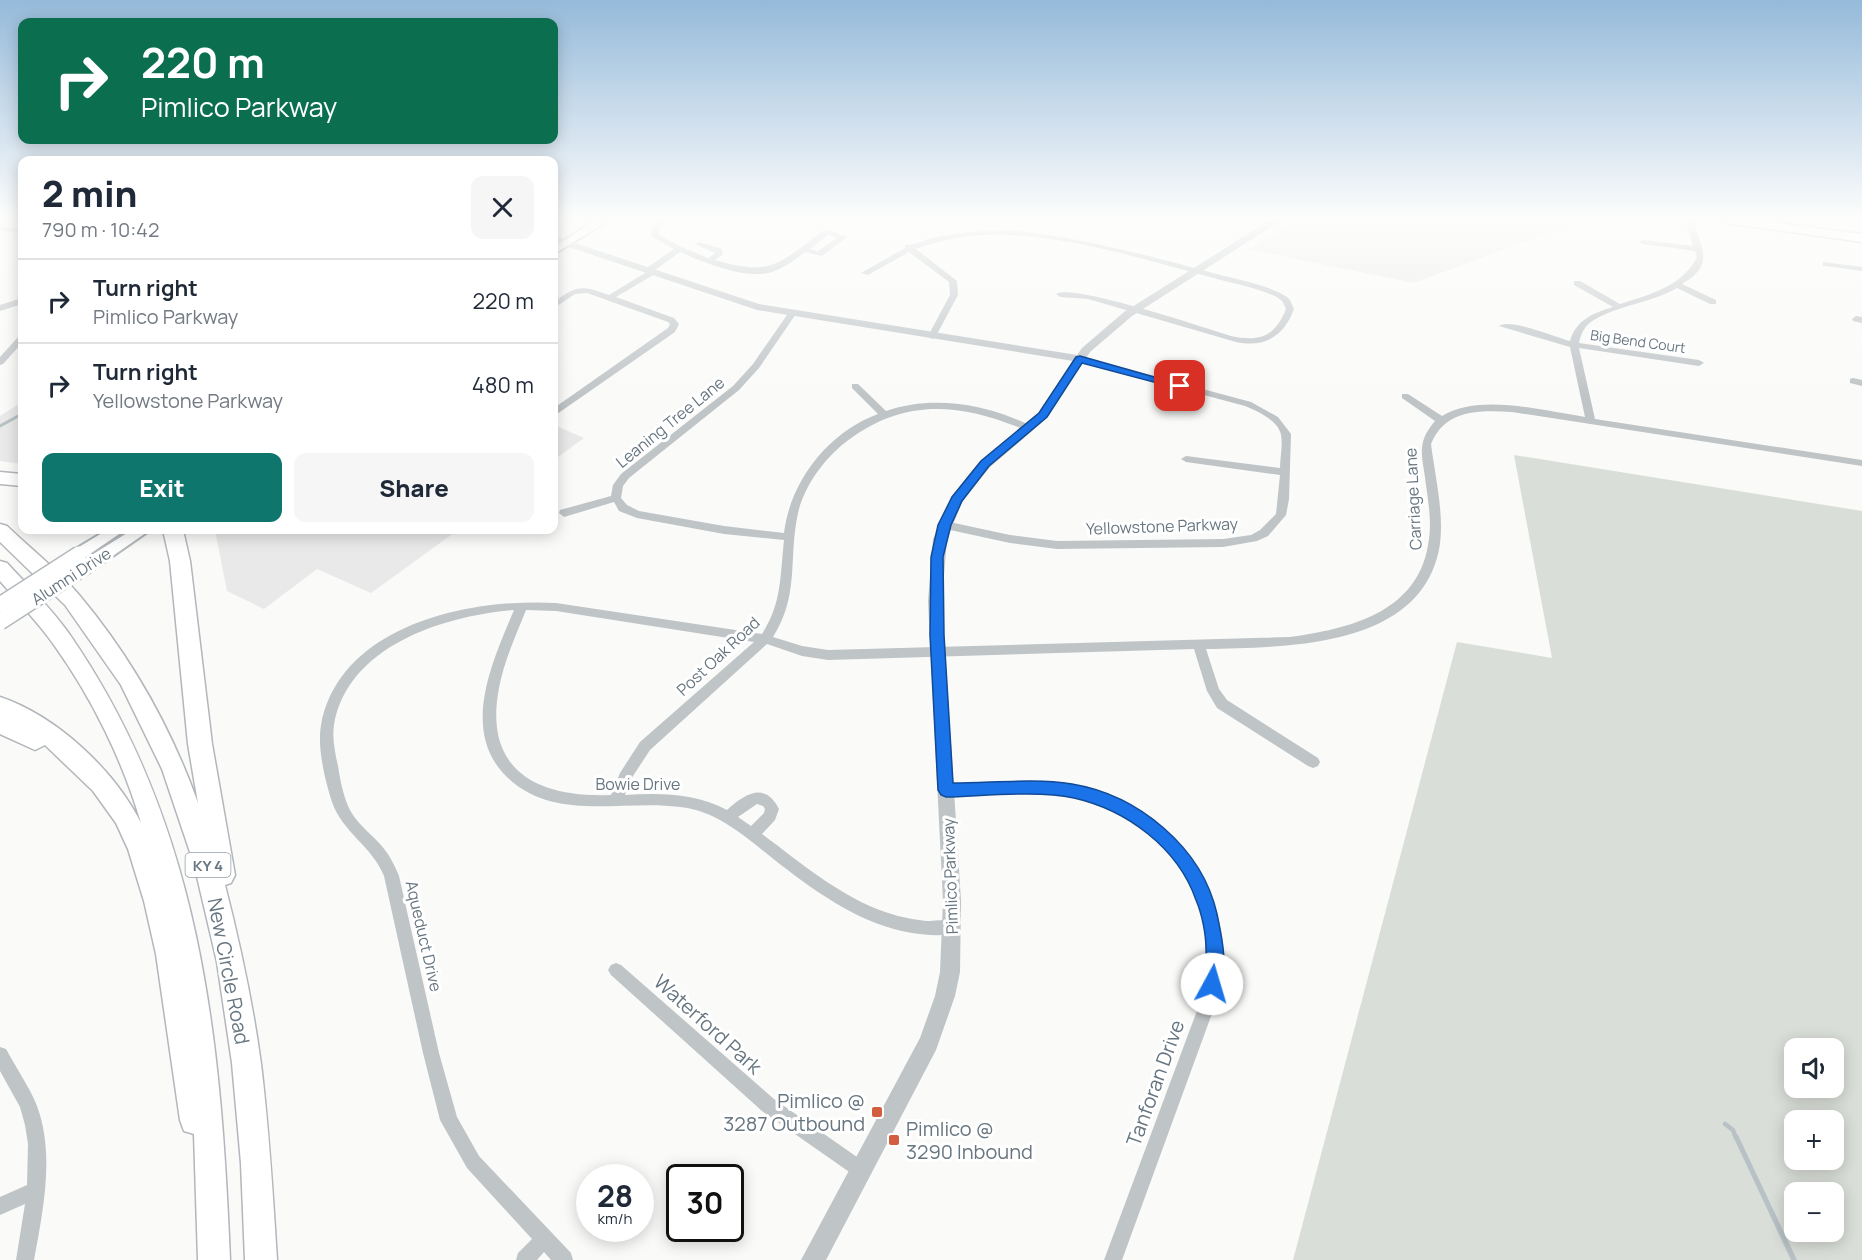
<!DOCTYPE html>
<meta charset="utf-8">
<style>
body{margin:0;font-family:Manrope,sans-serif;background:#f6f6f7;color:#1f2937;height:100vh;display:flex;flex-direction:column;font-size:22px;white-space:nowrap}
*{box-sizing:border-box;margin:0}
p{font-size:20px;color:#747a83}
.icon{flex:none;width:33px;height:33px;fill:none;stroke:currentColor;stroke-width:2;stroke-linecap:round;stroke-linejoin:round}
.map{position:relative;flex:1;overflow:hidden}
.side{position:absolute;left:18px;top:156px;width:540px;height:378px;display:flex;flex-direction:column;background:#fff;border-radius:12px;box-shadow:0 3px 15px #0003}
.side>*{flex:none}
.hud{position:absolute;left:18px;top:18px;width:540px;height:126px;border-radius:12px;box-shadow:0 3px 15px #0003;background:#0b6e4f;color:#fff;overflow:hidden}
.tools{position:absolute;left:1784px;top:1038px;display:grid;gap:12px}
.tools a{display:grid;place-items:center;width:60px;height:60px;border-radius:12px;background:#fff;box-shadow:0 3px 15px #0003;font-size:30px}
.speed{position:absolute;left:576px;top:1164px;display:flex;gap:12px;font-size:30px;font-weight:700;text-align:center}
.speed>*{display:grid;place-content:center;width:78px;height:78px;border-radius:50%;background:#fff;box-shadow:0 3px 15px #0003;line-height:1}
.speed small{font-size:15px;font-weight:400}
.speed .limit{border:3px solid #111;border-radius:9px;background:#fff;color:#111}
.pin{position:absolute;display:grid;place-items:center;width:51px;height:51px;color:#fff;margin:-26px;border-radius:12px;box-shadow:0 3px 9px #0006}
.me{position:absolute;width:66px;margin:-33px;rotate:6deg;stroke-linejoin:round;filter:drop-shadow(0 0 4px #0008)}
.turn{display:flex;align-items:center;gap:21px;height:126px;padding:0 24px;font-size:27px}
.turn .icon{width:78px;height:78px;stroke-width:2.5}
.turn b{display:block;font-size:42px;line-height:51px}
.round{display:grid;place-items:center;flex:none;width:63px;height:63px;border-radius:12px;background:#f6f6f7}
.overview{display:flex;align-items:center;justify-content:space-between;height:102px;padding:0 24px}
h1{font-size:36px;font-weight:800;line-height:45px}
.action{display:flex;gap:12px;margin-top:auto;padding:12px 24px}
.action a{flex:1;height:69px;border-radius:12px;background:#0f766e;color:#fff;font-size:24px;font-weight:800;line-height:69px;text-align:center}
.action a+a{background:#f6f6f7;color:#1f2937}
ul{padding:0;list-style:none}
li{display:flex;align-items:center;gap:18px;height:84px;padding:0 24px;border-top:2px solid #e0e1e3}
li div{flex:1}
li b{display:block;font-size:22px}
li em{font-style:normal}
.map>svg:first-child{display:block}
.built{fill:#e8e9e8}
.green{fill:#daded8;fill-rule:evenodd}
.water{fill:#b8c2c6}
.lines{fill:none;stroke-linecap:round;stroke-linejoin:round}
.stream-far1{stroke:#b8c2c6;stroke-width:3}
.stream{stroke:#b8c2c6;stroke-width:4.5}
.secondary-casing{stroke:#b2b8bc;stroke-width:4}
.primary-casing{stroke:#b3b8bc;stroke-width:3}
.motorway-casing{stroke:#b3b7bb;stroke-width:3}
.minor{fill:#bfc4c7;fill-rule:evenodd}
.tertiary{fill:#bfc4c7;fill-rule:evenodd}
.secondary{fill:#fff;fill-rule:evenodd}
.primary{fill:#fff;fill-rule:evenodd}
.motorway{fill:#fff;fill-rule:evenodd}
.secondary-bridge-casing{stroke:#b2b8bc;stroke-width:18;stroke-linecap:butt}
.secondary-bridge{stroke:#fff;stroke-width:15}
.route{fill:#1a73e8;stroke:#114b97;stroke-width:1.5}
.poi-dot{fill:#d25e3f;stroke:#fff;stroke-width:2}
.labels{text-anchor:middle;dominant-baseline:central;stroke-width:6;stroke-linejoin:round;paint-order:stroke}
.far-street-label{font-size:14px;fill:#677680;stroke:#fff}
.shield{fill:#fff;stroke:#959fa6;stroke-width:1.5}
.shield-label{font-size:15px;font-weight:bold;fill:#677680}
.street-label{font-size:16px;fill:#677680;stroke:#fff}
.near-street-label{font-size:20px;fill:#677680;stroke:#fff}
.near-poi-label{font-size:20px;fill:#677680;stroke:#fff;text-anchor:end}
</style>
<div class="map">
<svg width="1862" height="1260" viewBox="0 0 1862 1260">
<rect width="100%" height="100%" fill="#fafaf8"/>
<!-- built -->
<path class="built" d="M1293,221V220L1580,221L1414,283L1248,249L1279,232Z
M22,402V464L0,461V416Z
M554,425L584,438L554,460Z
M215,530H458L371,593L317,569L264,609L227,591Z"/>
<!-- green -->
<path class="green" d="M1514,455L1862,511V1260H1293L1457,642L1552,658ZM1794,1048H1833V1088H1794ZM1794,1120H1833V1160H1794ZM1794,1192H1833V1232H1794Z"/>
<!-- water -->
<path class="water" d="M1732,1134L1738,1135L1797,1260H1791Z"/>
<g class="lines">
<!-- stream-far1 -->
<path class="stream-far1" d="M0,426L22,414"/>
<!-- stream -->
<path class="stream" d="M1725,1124L1733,1130L1736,1138"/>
<defs>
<path id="secondary" d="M596,220H609L554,254V247Z
M107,530H125L84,558H74L71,554L74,550Z
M132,530H150L94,569H82L80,565L82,561Z"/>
<path id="primary" d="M1720,220H1755L1862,234V242L1725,223Z"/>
<path id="motorway" d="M0,472L22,474V486L0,484Z
M0,524L7,526C31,549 59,571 80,596C131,657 171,728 198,803L188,744L170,561L163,530H183L190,561L212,744L235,875L231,883L225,885C240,944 253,1004 261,1064C269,1129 273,1195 277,1260H245L241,1163L232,1063L217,962L194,864L162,769L121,685L65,605L0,542Z
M0,561L7,563C28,586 52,609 70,635C201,825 221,1036 230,1260H198L194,1134L184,1131L180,1120L156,954L144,901L128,849L116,823L93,791L45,745L35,750L0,734V697C57,716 115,771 141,823C123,761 92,698 54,645C38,622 18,602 0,581Z"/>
</defs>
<!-- secondary casing -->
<use href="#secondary" class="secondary-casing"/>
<!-- primary casing -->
<use href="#primary" class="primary-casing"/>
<!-- motorway casing -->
<use href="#motorway" class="motorway-casing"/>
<!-- minor -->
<path class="minor" d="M656,220H664L660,227L659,235L681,247L708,258L715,253L695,244L699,242L722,249L723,254L715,260C774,277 779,263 824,230H830L847,237L822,256L805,252C795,260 784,268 772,272C746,280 705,263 680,252L655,270V274L616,297L674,318L679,324L675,332L557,414L554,415V408L668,328L670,324L668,322L587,293L575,294L554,308V302C577,285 582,285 609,295L645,273V269L674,249L651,236L652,227ZM828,235L837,238L818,251L810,249Z
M1685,220H1693C1702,249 1715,265 1682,284L1716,300V304H1710L1677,288C1651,303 1619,305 1594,320C1585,325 1581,333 1579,343L1699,360L1704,363L1699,366L1579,348L1595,419L1862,460V466L1512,412C1480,410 1445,409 1431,444C1435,476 1444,512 1440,544C1424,649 1286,647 1206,649L1219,689L1227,700L1318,758L1320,762L1318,766L1313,768L1308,766L1217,708L1207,691L1194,649L828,660L802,656L767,644L650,750L631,779L625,795C661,793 694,793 727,810C745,794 765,781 779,809L775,820L762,834C804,865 846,902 898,916C907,918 917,920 926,921C936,921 947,918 957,922L960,927L957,932C944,937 926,935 912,933C863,925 820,895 781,865C750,841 720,811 680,807C620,799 550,824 503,773C461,727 494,658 514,610C445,616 348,645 334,725C332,738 335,753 338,766C340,779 343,794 348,806C355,822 369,832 380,844C389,854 394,864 399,876L439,1053L457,1117L479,1156L571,1253L573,1260H551L544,1252L537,1260H516L518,1253L532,1239L467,1168L440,1120L423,1053L384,876C373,847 342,832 332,802C325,780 317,748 321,725C340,624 471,598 556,603L762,634C782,603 780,576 784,540L724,534L637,518L619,511L614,502L564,517L559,513L560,510L611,496L613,485L621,474L733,386L753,364L789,312L792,311L796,314L759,368L739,390L629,478L623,486L621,498L627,505L639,511L724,526L784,533C790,482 828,432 878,414L852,388V384H858L886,411C927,397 973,402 1013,418C1020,421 1028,423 1034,428L1033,430H1025C959,402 901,397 842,445C822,462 804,487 798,513C788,559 800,594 773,637L802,646L828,650L1290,637C1348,629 1417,613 1428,545C1432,526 1429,505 1426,485C1423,457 1415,444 1435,421L1402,398V394H1408L1442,416C1481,393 1544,411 1585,417L1570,347L1499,326C1511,318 1555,337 1570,341C1576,320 1593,313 1613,307L1574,285V281H1580L1620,304C1649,295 1683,286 1697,257L1695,251L1643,244L1639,242L1643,240L1693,246ZM526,610L556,611L754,642L640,742L620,773L611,795C538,798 483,771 499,688C504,661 516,635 526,610ZM757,804L763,806L765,809L764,813L751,826L738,817Z
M0,226L22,230V234L0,230Z
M1009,230C1079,237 1146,255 1213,273C1232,278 1272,286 1287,297C1291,300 1292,305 1294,309C1284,336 1265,348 1236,342L1088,299L1060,297L1056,294C1072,283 1205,328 1231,336C1259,342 1275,337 1286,309C1285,307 1283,302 1282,301C1271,291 1236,284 1221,280C1153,262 1082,239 1011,235C978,233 947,238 916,249L957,281L958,295L936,336L932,339L928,336L950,295L949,282L909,252L868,275L861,273L905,248V245C916,245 926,239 937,237C962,232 985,231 1009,230Z
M1823,262L1862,267V271L1826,266H1823Z
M22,298V304L0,311V305Z
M1856,316L1862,317V323L1853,321L1852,319Z
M22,335V343L3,364L0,365V357L19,336Z
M1080,356L1251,402L1278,417L1291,434L1289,499L1286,515L1268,536L1257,541L1223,547L1057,549L1010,543L941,528L940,525L941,522L945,521L1010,535L1057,541L1223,539L1251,535L1260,530L1276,514L1280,475L1186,462L1181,459L1186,456L1280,468C1280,458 1283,445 1281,435C1278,420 1257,411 1245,406L1077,361V357Z
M1853,378L1862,380V386L1850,383V379Z
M1010,781C1031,781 1054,780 1074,785C1147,802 1212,859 1222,936C1226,961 1219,984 1214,1008L1122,1260H1104L1198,1008C1204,984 1210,961 1207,936C1200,868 1138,811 1073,797C1032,787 988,794 946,796L941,794L939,790L941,786L946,784Z
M616,963L621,965L774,1099L867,1164L870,1170L867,1176L861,1179L855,1176L762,1111L611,975L608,970L611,965Z
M0,1047L6,1049C16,1068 29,1086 37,1106C55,1154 43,1211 34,1260H16L25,1204L0,1215V1197L27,1185L28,1144L25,1125L20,1107L0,1071Z"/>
<!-- tertiary -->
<path class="tertiary" d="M1270,220H1282L1132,316L1090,352L1047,418L990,467L963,500L947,539L942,601L961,901L960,972L955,996L936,1050L826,1260H801L920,1038L935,996L940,972L943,901L928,601L933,539L952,496L980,461L1039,412L1073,361L757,310L554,242V236L759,304L1077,355L1082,348L1124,312Z"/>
<!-- secondary -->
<use href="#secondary" class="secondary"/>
<!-- primary -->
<use href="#primary" class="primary"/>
<!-- motorway -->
<use href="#motorway" class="motorway"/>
<defs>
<path id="secondary-bridge" d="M0,605L79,554
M0,622L88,565"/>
</defs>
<!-- secondary-bridge casing -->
<use href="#secondary-bridge" class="secondary-bridge-casing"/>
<!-- secondary-bridge -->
<use href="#secondary-bridge" class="secondary-bridge"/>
</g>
<!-- sky -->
<linearGradient id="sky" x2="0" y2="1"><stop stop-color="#95bada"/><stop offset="0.55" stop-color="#fdfdfc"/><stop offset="1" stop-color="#fdfdfc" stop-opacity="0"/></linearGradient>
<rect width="1862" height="397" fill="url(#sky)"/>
<!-- route -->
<path class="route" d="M1080,356L1186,386L1180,389L1082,363L1047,417L989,466L962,501L951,525L943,557L944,635L953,783C992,783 1034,778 1072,784C1138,795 1202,847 1217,914C1222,939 1229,965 1218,990L1212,992L1206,990C1201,978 1207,962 1206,949C1206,934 1202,914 1196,900C1178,848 1127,810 1074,798C1038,790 984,796 946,797L941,795L938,790L930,635L931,557L938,525L952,497L981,461L1039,413L1076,357Z"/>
<!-- markers -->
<g class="poi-dot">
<rect x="871" y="1106" width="12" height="12" rx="3"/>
<rect x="888" y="1134" width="12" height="12" rx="3"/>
</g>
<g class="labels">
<!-- far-street labels -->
<g class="far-street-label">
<text transform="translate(1638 341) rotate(8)">Big Bend Court</text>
</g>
<!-- shield labels -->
<rect class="shield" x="185.5" y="853" width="45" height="24" rx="4.5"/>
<g class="shield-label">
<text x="208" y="865">KY 4</text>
</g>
<!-- street labels -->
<g class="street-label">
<text transform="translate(670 422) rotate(-39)">Leaning Tree Lane</text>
<text transform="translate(1413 499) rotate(-93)">Carriage Lane</text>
<text transform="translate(1162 526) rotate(-2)">Yellowstone Parkway</text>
<text transform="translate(71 576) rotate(-33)">Alumni Drive</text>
<text transform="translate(718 656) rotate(-43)">Post Oak Road</text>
<text x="638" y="784">Bowie Drive</text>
<text transform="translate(950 876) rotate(-92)">Pimlico Parkway</text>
<text transform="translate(424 936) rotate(77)">Aqueduct Drive</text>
</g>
<!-- near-street labels -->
<g class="near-street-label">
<text transform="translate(229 971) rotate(79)">New Circle Road</text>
<text transform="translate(708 1024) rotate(42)">Waterford Park</text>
<text transform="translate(1155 1083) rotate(-70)">Tanforan Drive</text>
</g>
<!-- near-poi labels -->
<g class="near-poi-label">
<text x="865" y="1100">Pimlico @<tspan x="865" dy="23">3287 Outbound</tspan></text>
<text x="906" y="1128" text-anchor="start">Pimlico @<tspan x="906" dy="23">3290 Inbound</tspan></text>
</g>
</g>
</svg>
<div class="tools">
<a><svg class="icon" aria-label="sound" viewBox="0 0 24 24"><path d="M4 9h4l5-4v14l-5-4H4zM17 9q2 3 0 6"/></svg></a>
<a>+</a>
<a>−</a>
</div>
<div class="speed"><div>28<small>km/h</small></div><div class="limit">30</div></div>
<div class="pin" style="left:1180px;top:386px;background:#d93025"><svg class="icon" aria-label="arrive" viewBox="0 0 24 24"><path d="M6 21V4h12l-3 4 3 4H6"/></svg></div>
<svg class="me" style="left:1212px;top:984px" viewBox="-20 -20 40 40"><circle r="19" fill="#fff"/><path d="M0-13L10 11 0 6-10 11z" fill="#1a73e8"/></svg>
<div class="hud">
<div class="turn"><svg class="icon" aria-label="right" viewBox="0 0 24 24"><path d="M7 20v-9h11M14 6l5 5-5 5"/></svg><div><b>220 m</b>Pimlico Parkway</div></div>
</div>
<section class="side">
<div class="overview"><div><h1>2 min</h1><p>790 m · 10:42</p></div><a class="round"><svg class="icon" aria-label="close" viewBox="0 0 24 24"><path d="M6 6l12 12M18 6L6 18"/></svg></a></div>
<ul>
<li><svg class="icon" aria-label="right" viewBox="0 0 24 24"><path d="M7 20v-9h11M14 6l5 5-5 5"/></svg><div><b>Turn right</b><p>Pimlico Parkway</p></div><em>220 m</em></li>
<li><svg class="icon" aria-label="right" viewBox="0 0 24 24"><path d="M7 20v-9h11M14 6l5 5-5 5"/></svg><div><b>Turn right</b><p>Yellowstone Parkway</p></div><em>480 m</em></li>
</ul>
<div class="action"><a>Exit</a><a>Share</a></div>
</section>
</div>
